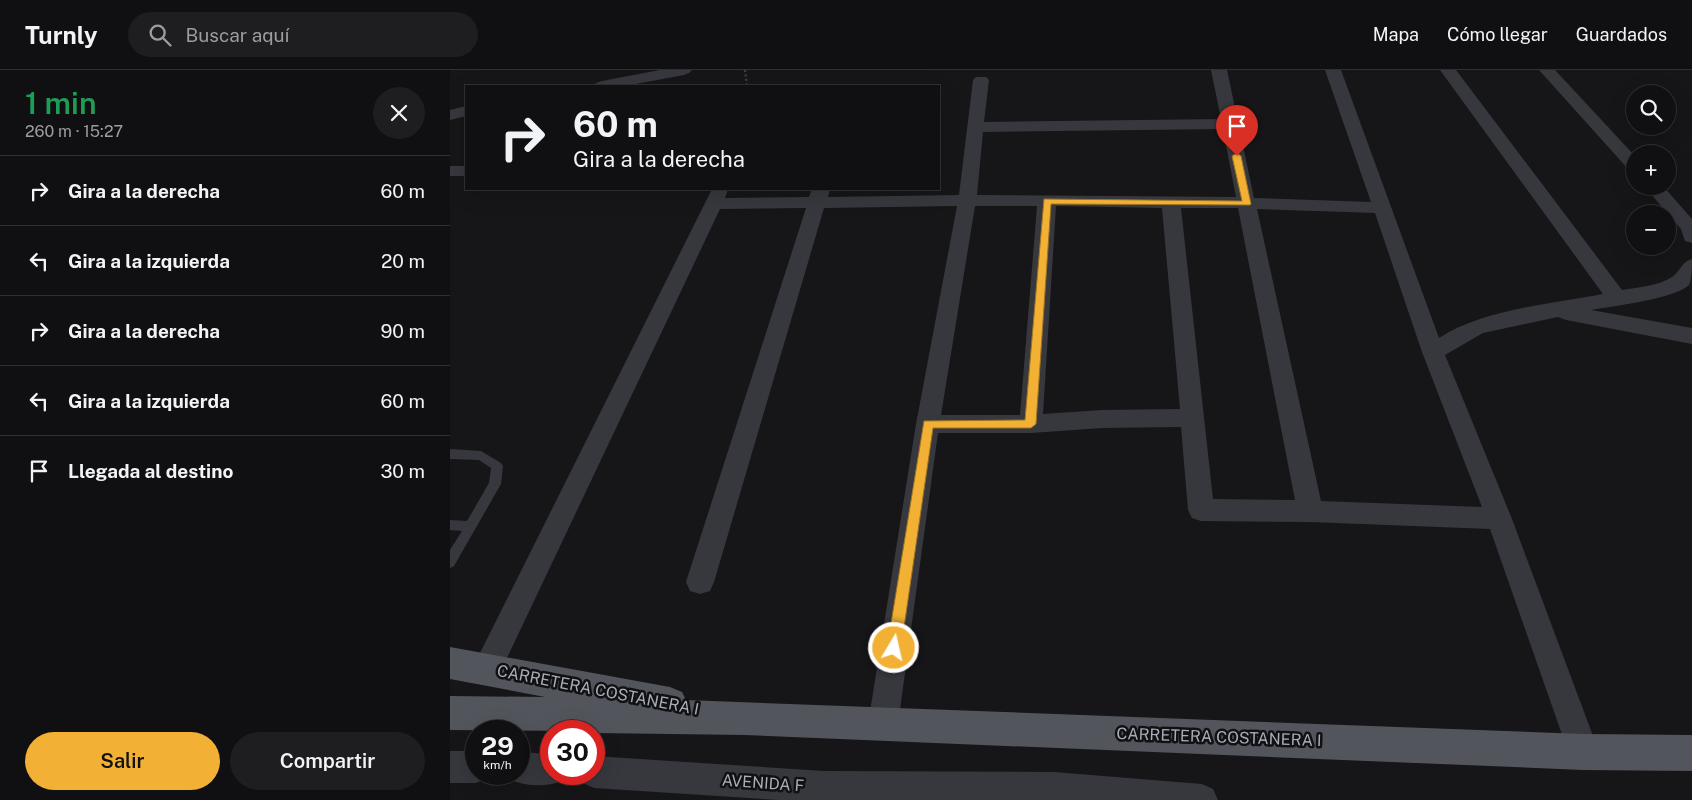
<!DOCTYPE html>
<html lang="es">
<meta charset="utf-8">
<style>
body{margin:0;font-family:"Public Sans",sans-serif;background:#1e1e20;color:#f1f3f6;height:100vh;display:flex;flex-direction:column;font-size:19px;white-space:nowrap}
*{box-sizing:border-box;margin:0}
p{font-size:16px;color:#9c9d9f}
.icon{flex:none;width:28px;height:28px;fill:none;stroke:currentColor;stroke-width:2;stroke-linecap:round;stroke-linejoin:round}
.map{position:relative;flex:1;overflow:hidden}
.panel{display:flex;flex-direction:column;background:#101012;width:450px}
.panel>*{flex:none}
.hud{position:absolute;left:15px;top:15px;width:475px;height:105px;border-radius:0px;box-shadow:0 5px 20px #0002,0 0 0 1px #303032;background:#101012;color:#f1f3f6;overflow:hidden}
.tools{position:absolute;left:1176px;top:15px;display:grid;gap:10px}
.tools a{display:grid;place-items:center;width:50px;height:50px;border-radius:50%;background:#101012;box-shadow:0 5px 20px #0002,0 0 0 1px #303032;font-size:25px}
.speed{position:absolute;left:15px;top:650px;display:flex;gap:10px;font-size:25px;font-weight:700;text-align:center}
.speed>*{display:grid;place-content:center;width:65px;height:65px;border-radius:50%;background:#101012;box-shadow:0 5px 20px #0002,0 0 0 1px #303032;line-height:1}
.speed small{font-size:12px;font-weight:400}
.speed .limit{border:8px solid #d22;background:#fff;color:#111}
.pin{position:absolute;display:grid;place-items:center;width:42px;height:42px;color:#fff;margin:-51px -21px;border-radius:50% 50% 50% 0;rotate:-45deg;box-shadow:0 0 5px #0007}
.pin .icon{rotate:45deg}
.me{position:absolute;width:55px;margin:-28px;rotate:9deg;stroke-linejoin:round;filter:drop-shadow(0 0 4px #0008)}
.turn{display:flex;align-items:center;gap:18px;height:105px;padding:0 25px;font-size:22px}
.turn .icon{width:65px;height:65px;stroke-width:2.5}
.turn b{display:block;font-size:35px;line-height:42px}
.round{display:grid;place-items:center;flex:none;width:52px;height:52px;border-radius:26px;background:#1e1e20}
.summary{display:flex;align-items:center;justify-content:space-between;height:85px;padding:0 25px}
h1{font-size:30px;font-weight:600;line-height:38px;color:#1e9e55}
.button{display:flex;gap:10px;margin-top:auto;padding:10px 25px}
.button a{flex:1;height:58px;border-radius:30px;background:#f2b134;color:#111;font-size:20px;font-weight:600;line-height:58px;text-align:center}
.button a+a{background:#1e1e20;color:#f1f3f6}
ul{padding:0;list-style:none}
li{display:flex;align-items:center;gap:15px;height:70px;padding:0 25px;border-top:1px solid #303032}
li div{flex:1}
li b{display:block;font-size:19px}
li em{font-style:normal}
header{display:flex;align-items:center;gap:30px;box-sizing:border-box;height:70px;padding:0 25px;background:#101012;border-bottom:1px solid #303032}
header strong{font-size:24px}
nav{display:flex;gap:28px;margin-inline-start:auto;font-size:18px}
.search{width:350px;height:45px;background:#1e1e20;display:flex;align-items:center;gap:12px;box-sizing:border-box;padding:0 18px;border-radius:28px;color:#9c9d9f;font-size:19px}
main{display:flex;flex:1;min-height:0}
.map>svg:first-child{display:block}
.lines{fill:none;stroke-linecap:round;stroke-linejoin:round}
.path{stroke:#3d3f44;stroke-width:2.5;stroke-dasharray:2 2.5;stroke-linecap:butt}
.service{fill:#37383d;fill-rule:evenodd}
.minor{fill:#37383d;fill-rule:evenodd}
.primary{fill:#53555c;fill-rule:evenodd}
.route{fill:#f2b134;stroke:#9d7322}
.labels{text-anchor:middle;dominant-baseline:central;stroke-width:5;stroke-linejoin:round;paint-order:stroke}
.near-street-label{font-size:16px;fill:#a8adb8;stroke:#111113}
</style>
<header>
<strong>Turnly</strong>
<div class="search"><svg class="icon" aria-label="search" viewBox="0 0 24 24"><circle cx="10" cy="10" r="6"/><path d="M15 15l6 6"/></svg>Buscar aquí</div>
<nav><a>Mapa</a><a>Cómo llegar</a><a>Guardados</a></nav>
</header>
<main>
<section class="panel">
<div class="summary"><div><h1>1 min</h1><p>260 m · 15:27</p></div><a class="round"><svg class="icon" aria-label="close" viewBox="0 0 24 24"><path d="M6 6l12 12M18 6L6 18"/></svg></a></div>
<ul>
<li><svg class="icon" aria-label="right" viewBox="0 0 24 24"><path d="M7 20v-9h11M14 6l5 5-5 5"/></svg><div><b>Gira a la derecha</b></div><em>60 m</em></li>
<li><svg class="icon" aria-label="left" viewBox="0 0 24 24"><path d="M17 20v-9H6M10 6l-5 5 5 5"/></svg><div><b>Gira a la izquierda</b></div><em>20 m</em></li>
<li><svg class="icon" aria-label="right" viewBox="0 0 24 24"><path d="M7 20v-9h11M14 6l5 5-5 5"/></svg><div><b>Gira a la derecha</b></div><em>90 m</em></li>
<li><svg class="icon" aria-label="left" viewBox="0 0 24 24"><path d="M17 20v-9H6M10 6l-5 5 5 5"/></svg><div><b>Gira a la izquierda</b></div><em>60 m</em></li>
<li><svg class="icon" aria-label="arrive" viewBox="0 0 24 24"><path d="M6 21V4h12l-3 4 3 4H6"/></svg><div><b>Llegada al destino</b></div><em>30 m</em></li>
</ul>
<div class="button"><a>Salir</a><a>Compartir</a></div>
</section>
<div class="map">
<svg width="1242" height="730" viewBox="0 0 1242 730">
<rect width="100%" height="100%" fill="#161618"/>
<g class="lines">
<!-- path -->
<path class="path" d="M295,0L297,16"/>
<!-- service -->
<path class="service" d="M0,379L31,381L51,393L53,396L51,414L4,496L0,498V480L12,461L0,460V450L17,451L39,413L41,398L29,390L0,389Z"/>
<!-- minor -->
<path class="minor" d="M210,0H242L239,3L234,5L175,16H144L146,13L152,11Z
M761,0H777L804,128L921,132L875,0H891L989,268C1034,239 1101,234 1153,224L990,0H1006L1172,220C1189,217 1208,216 1222,207C1231,201 1231,192 1242,189C1242,196 1242,209 1239,215C1224,229 1163,236 1141,240L1242,258V274L1116,250L1108,247L1033,263L995,285L1062,449L1149,682L1144,693L1133,698L1122,693L1040,459L860,452L751,451L742,448L738,440L731,357L652,358L581,363H488L448,654L444,665L433,669L422,665L418,654L466,354L507,136L374,138L264,512L260,521L250,524L240,521L236,512L356,138L270,139L47,609L37,613L27,609L22,599L262,119H278L275,128L359,127L362,119H380L378,127L509,125L523,10L526,7H536L539,10L534,52L771,49ZM773,59L786,127L527,125L533,62ZM525,136H587L570,345H491ZM606,136L712,138L730,339L652,340L593,344ZM731,138H788L845,430L763,429ZM807,139L925,143L972,282L1032,437L871,431Z
M1089,0H1105L1185,86V101L1179,100Z
M16,36V46L0,50V40Z
M0,96H16V106H0Z
M1194,116H1213L1242,149V173L1235,171L1231,159Z
M0,681H26V704H39L37,708L26,713H0Z
M69,682L101,684V704H115L112,711C95,718 75,716 58,709L56,704H69Z
M144,686L374,701L604,702L752,714L763,719L768,730H329L144,718L133,713L129,704H144Z"/>
<!-- primary -->
<path class="primary" d="M0,577L220,617L232,622L236,630L1133,664L1242,665V701L1133,700L295,665L144,663V661L0,660V626L95,627L0,609Z"/>
</g>
<!-- route -->
<path class="route" d="M787,83L791,86L801,134L800,135L601,134L586,354L581,358H483L451,578L449,583L444,585L439,583L437,578L474,351L575,350L594,129L792,131L782,86Z"/>
<g class="labels">
<!-- near-street labels -->
<g class="near-street-label">
<text transform="translate(148 620) rotate(11)">CARRETERA COSTANERA I</text>
<text transform="translate(769 667) rotate(2)">CARRETERA COSTANERA I</text>
<text transform="translate(313 713) rotate(4)">AVENIDA F</text>
</g>
</g>
</svg>
<div class="tools">
<a><svg class="icon" aria-label="search" viewBox="0 0 24 24"><circle cx="10" cy="10" r="6"/><path d="M15 15l6 6"/></svg></a>
<a>+</a>
<a>−</a>
</div>
<div class="speed"><div>29<small>km/h</small></div><div class="limit">30</div></div>
<div class="pin" style="left:787px;top:86px;background:#d93025"><svg class="icon" aria-label="arrive" viewBox="0 0 24 24"><path d="M6 21V4h12l-3 4 3 4H6"/></svg></div>
<svg class="me" style="left:444px;top:578px" viewBox="-20 -20 40 40"><circle r="17" fill="#f2b134" stroke="#fff" stroke-width="3"/><path d="M0-11L8 9 0 5-8 9z" fill="#fff"/></svg>
<div class="hud">
<div class="turn"><svg class="icon" aria-label="right" viewBox="0 0 24 24"><path d="M7 20v-9h11M14 6l5 5-5 5"/></svg><div><b>60 m</b>Gira a la derecha</div></div>
</div>
</div>
</main>
